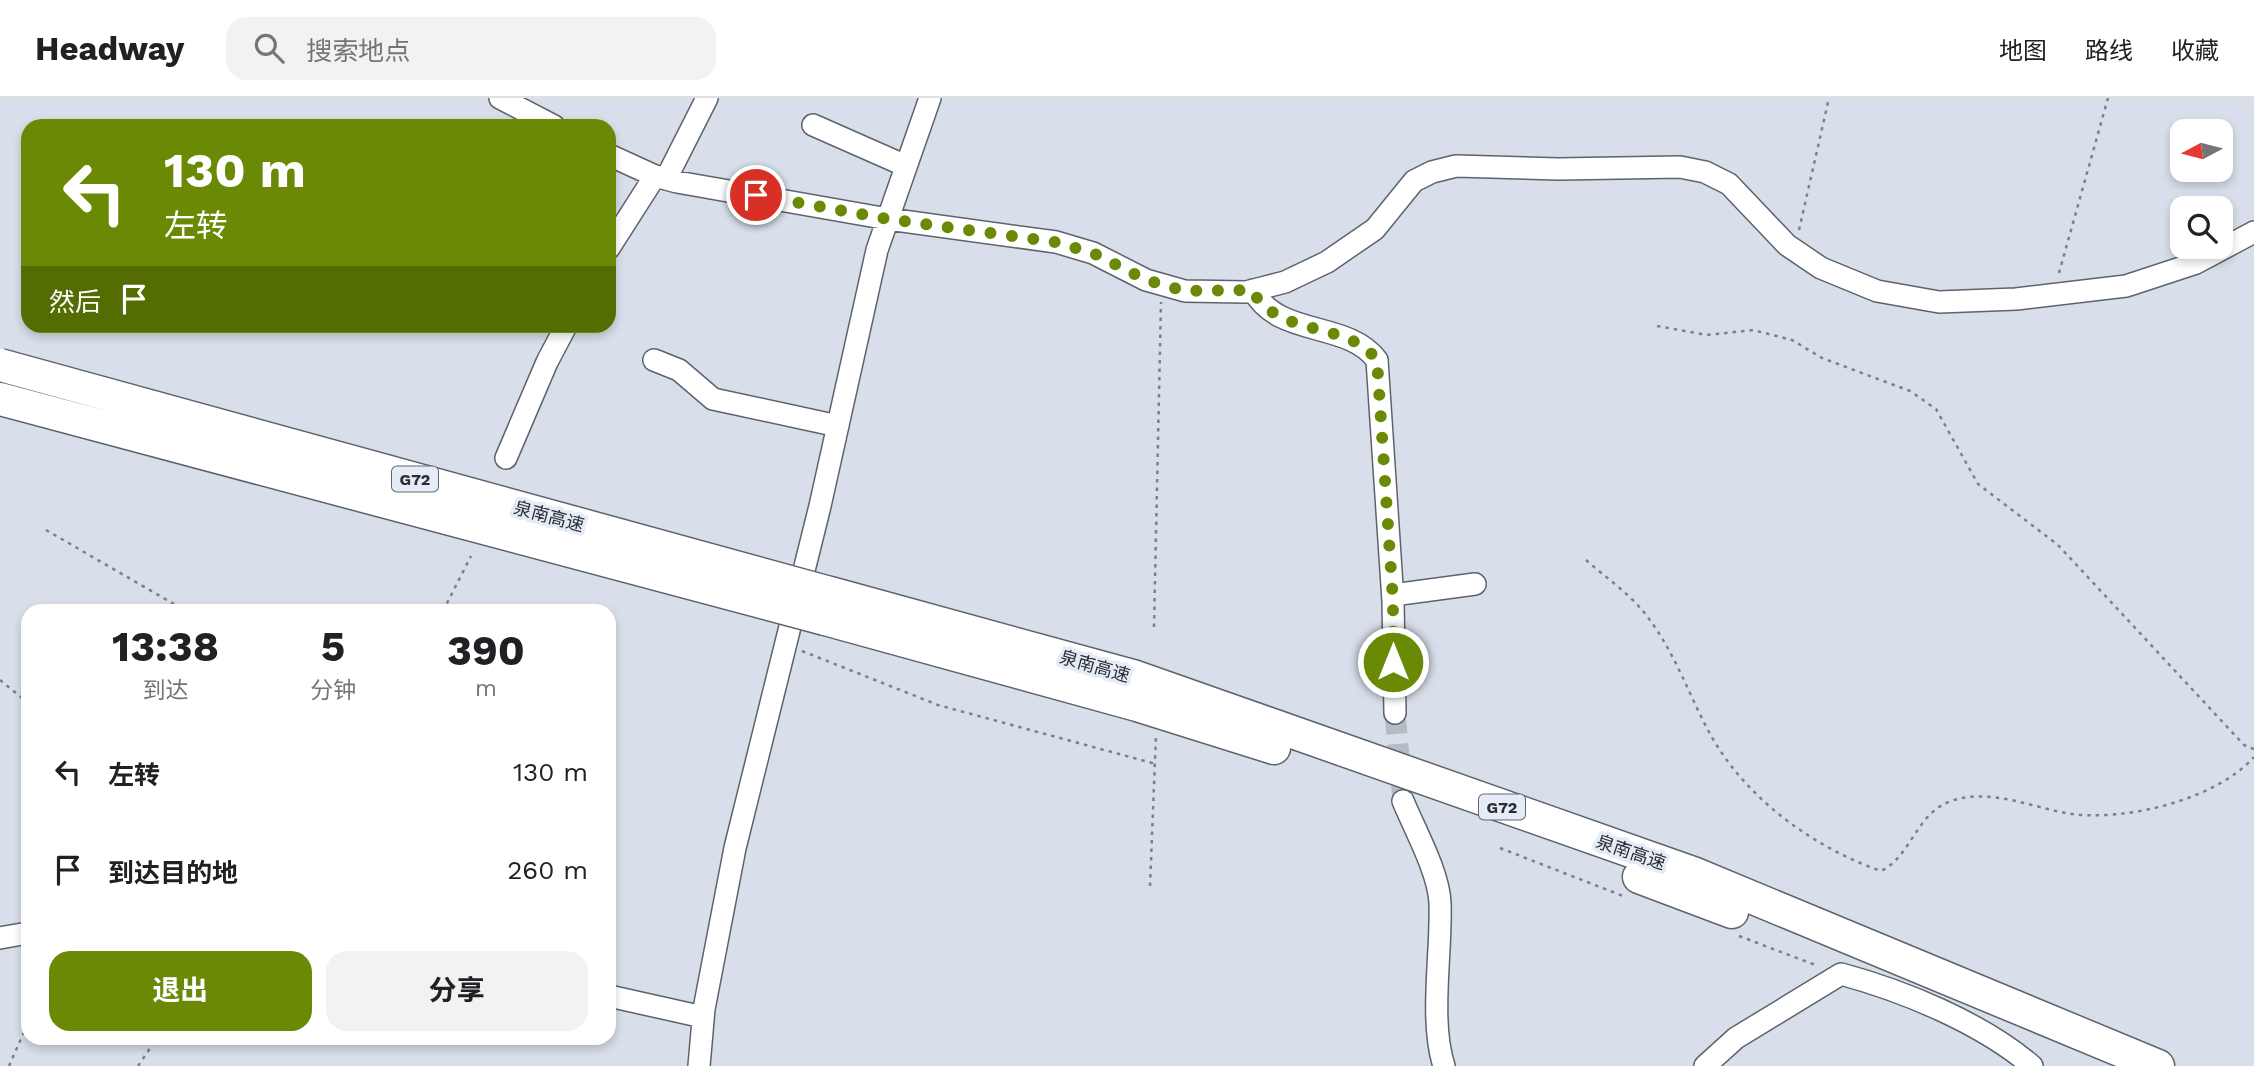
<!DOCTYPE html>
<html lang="zh">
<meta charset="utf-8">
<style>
body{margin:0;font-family:"Work Sans","Noto Sans SC",sans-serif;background:#f2f2f2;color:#202124;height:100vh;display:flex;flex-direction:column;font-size:26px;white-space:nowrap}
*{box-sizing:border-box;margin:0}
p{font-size:23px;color:#757577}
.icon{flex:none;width:38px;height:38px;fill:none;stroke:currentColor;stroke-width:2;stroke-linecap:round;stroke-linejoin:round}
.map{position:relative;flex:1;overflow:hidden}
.side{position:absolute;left:21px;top:506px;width:595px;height:441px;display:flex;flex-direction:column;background:#fff;border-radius:21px;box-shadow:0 4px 10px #0003}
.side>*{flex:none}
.top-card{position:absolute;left:21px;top:21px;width:595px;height:214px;border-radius:21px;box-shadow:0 4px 10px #0003;background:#6a8904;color:#fff;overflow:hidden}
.needle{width:46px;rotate:263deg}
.tools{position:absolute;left:2170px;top:21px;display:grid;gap:14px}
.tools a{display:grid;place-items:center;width:63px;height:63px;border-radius:14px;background:#fff;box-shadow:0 4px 10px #0003;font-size:35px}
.pin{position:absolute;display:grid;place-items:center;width:60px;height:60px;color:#fff;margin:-30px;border:4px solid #fff;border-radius:50%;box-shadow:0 2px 7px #0007}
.me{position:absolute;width:77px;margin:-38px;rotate:0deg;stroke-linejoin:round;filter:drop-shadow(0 0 5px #0008)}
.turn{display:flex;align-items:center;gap:24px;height:147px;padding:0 28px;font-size:32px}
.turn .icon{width:91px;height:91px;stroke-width:2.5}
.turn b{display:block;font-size:49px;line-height:60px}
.then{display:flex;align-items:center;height:66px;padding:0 28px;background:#0003;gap:14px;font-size:26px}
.eta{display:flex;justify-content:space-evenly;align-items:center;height:119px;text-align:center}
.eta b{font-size:42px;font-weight:700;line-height:49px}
.primary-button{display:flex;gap:14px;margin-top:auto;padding:14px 28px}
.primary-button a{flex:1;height:80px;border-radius:21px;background:#6a8904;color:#fff;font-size:28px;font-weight:700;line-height:80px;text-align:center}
.primary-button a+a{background:#f2f2f2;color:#202124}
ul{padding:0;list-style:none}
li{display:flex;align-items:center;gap:21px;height:98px;padding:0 28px}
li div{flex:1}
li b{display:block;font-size:26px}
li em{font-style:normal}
header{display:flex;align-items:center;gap:42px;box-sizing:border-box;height:98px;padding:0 35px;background:#fff;border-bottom:2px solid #e0e0e0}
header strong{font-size:33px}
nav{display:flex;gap:38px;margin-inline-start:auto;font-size:24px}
.search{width:490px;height:63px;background:#f2f2f2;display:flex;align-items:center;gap:18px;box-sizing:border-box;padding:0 24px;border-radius:21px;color:#757577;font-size:26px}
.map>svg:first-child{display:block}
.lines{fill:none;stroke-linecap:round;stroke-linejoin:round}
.minor-tunnel{stroke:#b5bcc5;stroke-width:21;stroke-dasharray:21 10;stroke-linecap:butt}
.minor-casing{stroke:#5c636c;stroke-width:24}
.highway-casing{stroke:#5c636c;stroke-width:35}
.path{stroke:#7c8189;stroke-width:2.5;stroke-dasharray:3.5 5;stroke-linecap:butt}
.minor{stroke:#fff;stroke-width:21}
.highway{stroke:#fff;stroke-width:32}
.highway-bridge-casing{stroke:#5c636c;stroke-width:35;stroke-linecap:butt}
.highway-bridge{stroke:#fff;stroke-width:32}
.route{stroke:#6a8904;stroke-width:12;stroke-dasharray:0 21.6}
.labels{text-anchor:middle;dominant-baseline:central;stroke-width:7;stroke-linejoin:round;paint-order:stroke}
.shield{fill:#e5ecf7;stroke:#63676d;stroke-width:2}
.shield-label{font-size:16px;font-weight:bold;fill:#2b2e32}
.street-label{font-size:18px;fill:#2b2e32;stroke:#e5ecf7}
</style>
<header>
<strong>Headway</strong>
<div class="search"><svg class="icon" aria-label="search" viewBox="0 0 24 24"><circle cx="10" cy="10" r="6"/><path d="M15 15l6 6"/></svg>搜索地点</div>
<nav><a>地图</a><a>路线</a><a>收藏</a></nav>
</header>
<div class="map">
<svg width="2254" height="968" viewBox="0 0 2254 968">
<rect width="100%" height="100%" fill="#d8dfea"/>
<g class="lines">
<!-- minor-tunnel -->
<path class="minor-tunnel" d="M1395,615L1403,703"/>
<defs>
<path id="minor" d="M500,0L554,28
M813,27L906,68
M609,57L655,78L677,84L888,121L1056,144L1093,155L1146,182L1185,193L1246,194L1285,184L1327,164L1375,131L1414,83L1432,74L1456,68L1558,71L1680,69L1705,74L1729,86L1787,147L1821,170L1877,193L1939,204L2016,201L2126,188L2196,165L2254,134
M666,81L707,0
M609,150L655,78
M1253,192C1278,240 1347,222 1377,262L1393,503L1395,615
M654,262L679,272L713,301L838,328
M506,360L547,264L566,228
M1393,497L1475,486
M1403,703C1415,732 1439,775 1440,805C1442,853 1429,922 1444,968
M0,840L28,835
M609,898L703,919
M699,968L704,911L735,750L820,408L877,152L930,0
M1705,968L1736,940L1841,876C1904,893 1982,925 2032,968"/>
<path id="highway" d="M830,495L1136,579L1693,775L2158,968
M825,521L1137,607L1274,650
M1639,779L1732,814"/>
</defs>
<!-- minor casing -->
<use href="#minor" class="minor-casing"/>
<!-- highway casing -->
<use href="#highway" class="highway-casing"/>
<!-- path -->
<path class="path" d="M1799,132L1829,0
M2059,175L2108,0
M1657,228L1707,237L1753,232L1792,242L1822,260L1910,293L1936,311L1978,386L2058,447L2244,647L2254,651
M46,432L186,513
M1586,462C1604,478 1627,494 1642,512C1673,549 1687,593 1709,634C1744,699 1812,749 1881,773C1911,759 1916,715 1951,703C1989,690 2028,708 2066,715C2122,725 2216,702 2254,659
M443,513L471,458
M1154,529L1161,204
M802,553L938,607L1156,666
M0,582L28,605
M1500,750L1623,798
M1150,788L1156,637
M1739,838L1818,868
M9,968L28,925
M138,968L157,940"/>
<!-- minor -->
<use href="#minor" class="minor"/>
<!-- highway -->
<use href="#highway" class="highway"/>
<defs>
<path id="highway-bridge" d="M0,267L830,495
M0,301L825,521"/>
</defs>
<!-- highway-bridge casing -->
<use href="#highway-bridge" class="highway-bridge-casing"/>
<!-- highway-bridge -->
<use href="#highway-bridge" class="highway-bridge"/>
</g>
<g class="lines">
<!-- route -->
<path class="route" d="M756,97L888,121L1055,144L1093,155L1146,182L1185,193L1252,192C1278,240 1347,222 1377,262L1393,503V564"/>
</g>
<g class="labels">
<!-- shield labels -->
<g class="shield">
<rect x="392" y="368.5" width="46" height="25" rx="5"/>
<rect x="1479" y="696.5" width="46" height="25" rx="5"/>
</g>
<g class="shield-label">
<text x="415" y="381">G72</text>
<text x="1502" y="709">G72</text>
</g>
<!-- street labels -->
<g class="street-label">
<text transform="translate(549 418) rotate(15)">泉南高速</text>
<text transform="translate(1095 568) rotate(16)">泉南高速</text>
<text transform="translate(1631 754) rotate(19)">泉南高速</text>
</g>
</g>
</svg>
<div class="tools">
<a><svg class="needle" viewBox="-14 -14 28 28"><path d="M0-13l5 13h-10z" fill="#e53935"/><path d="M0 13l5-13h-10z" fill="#757577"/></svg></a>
<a><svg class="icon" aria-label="search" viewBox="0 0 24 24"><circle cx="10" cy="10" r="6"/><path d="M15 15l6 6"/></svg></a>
</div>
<div class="pin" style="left:756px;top:97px;background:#d93025"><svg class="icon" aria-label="arrive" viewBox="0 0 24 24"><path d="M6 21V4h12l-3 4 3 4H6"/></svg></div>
<svg class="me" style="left:1393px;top:564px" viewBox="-20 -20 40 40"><circle r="17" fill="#6a8904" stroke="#fff" stroke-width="3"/><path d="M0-11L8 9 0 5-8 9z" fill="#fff"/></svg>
<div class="top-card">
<div class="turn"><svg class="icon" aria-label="left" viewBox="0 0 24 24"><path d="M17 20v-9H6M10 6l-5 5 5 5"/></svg><div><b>130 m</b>左转</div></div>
<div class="then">然后<svg class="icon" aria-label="arrive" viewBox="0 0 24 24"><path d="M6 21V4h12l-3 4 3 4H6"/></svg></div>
</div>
<section class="side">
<div class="eta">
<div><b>13:38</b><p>到达</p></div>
<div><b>5</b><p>分钟</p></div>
<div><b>390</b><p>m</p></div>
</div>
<ul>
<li><svg class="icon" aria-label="left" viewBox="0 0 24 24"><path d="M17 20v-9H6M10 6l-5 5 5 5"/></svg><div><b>左转</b></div><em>130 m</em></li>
<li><svg class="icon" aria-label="arrive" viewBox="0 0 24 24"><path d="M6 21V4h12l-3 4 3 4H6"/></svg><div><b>到达目的地</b></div><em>260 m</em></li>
</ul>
<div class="primary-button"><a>退出</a><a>分享</a></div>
</section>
</div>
